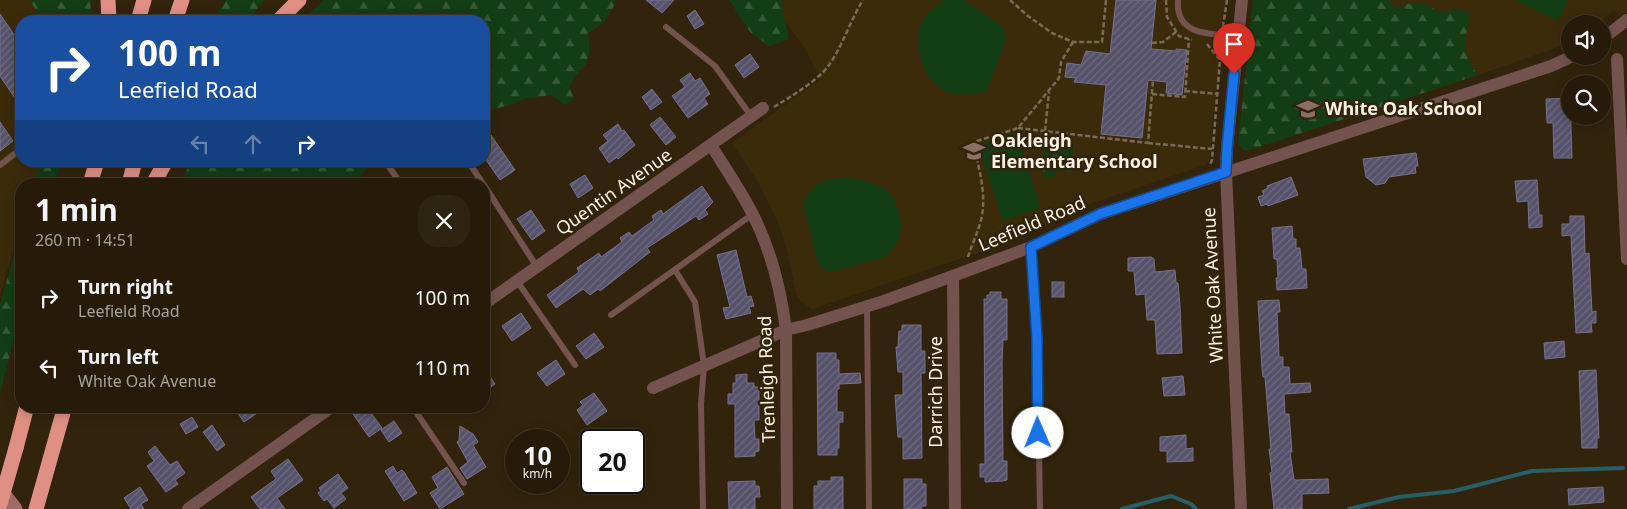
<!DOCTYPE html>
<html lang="en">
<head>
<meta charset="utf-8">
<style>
  body { margin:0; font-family:"Noto Sans",sans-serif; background:#2e2412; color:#f1f3f6; height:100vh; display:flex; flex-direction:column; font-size:19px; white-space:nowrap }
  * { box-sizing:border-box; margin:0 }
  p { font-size:16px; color:#a4a19c }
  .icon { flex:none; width:28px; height:28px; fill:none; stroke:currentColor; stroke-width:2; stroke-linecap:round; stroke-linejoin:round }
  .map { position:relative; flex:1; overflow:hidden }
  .side { position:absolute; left:15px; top:178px; width:475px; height:235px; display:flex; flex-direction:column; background:#261b09; border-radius:20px; box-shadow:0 2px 12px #0003,0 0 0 1px #42392a }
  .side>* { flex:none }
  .hud { position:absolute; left:15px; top:15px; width:475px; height:152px; border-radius:20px; box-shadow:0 2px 12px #0003,0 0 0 1px #42392a; background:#1a4fa0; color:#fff; overflow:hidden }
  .buttons { position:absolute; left:1561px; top:15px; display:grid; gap:10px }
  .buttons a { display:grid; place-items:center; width:50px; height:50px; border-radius:50%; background:#261b09; box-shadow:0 2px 12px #0003,0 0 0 1px #42392a; font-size:25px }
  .speed { position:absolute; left:505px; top:429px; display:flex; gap:10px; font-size:25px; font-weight:700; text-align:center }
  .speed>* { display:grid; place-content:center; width:65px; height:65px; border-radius:50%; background:#261b09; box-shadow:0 2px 12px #0003,0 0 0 1px #42392a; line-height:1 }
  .speed small { font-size:12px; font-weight:400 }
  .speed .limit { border:2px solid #111; border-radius:8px; background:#fff; color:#111 }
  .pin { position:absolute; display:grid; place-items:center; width:42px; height:42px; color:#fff; margin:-51px -21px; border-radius:50% 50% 50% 0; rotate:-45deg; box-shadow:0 0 5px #0007 }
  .pin .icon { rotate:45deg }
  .me { position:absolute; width:55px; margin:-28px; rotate:359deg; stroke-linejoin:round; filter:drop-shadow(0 0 4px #0008) }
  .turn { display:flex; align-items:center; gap:18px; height:105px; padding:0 20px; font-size:22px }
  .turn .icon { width:65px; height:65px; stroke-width:2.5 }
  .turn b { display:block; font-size:35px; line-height:42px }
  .lanes { display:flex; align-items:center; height:48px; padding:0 20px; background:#0003; justify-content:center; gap:25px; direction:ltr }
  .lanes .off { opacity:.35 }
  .round { display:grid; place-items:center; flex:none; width:52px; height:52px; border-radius:20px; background:#2e2412 }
  .headline { display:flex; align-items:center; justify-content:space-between; height:85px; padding:0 20px }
  h1 { font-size:30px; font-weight:700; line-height:38px }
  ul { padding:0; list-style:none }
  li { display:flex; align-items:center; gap:15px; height:70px; padding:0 20px }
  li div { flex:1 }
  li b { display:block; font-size:19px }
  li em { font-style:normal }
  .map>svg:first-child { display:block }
</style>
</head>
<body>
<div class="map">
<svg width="1627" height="509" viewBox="0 0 1627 509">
  <defs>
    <pattern id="forest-firs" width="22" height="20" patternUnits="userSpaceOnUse" patternTransform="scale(1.25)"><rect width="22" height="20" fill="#133d14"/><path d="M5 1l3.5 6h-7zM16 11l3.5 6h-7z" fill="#365a36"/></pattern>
    <pattern id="park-tufts" width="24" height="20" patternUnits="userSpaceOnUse" patternTransform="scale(1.25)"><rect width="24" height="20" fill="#133d14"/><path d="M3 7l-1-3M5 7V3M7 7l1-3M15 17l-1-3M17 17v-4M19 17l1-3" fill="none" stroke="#365a36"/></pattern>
    <pattern id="building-hatch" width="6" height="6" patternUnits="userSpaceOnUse" patternTransform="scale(1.25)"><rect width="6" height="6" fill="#56526c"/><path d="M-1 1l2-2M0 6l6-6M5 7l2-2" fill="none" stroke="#6f6b81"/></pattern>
  </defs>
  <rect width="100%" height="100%" fill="#32240c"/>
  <g fill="#3c2b0b">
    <polygon points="0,0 79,0 76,21 21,21 21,161 41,161 34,184 21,184 21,225 0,295"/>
    <polygon points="771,0 1226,0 1209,160 1205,165 1066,212 1024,234 977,253 812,309 797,298 786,246 776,217 758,182 732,143 821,79 807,52"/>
    <polygon points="1253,0 1627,0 1627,24 1614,10 1597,24 1570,24 1570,41 1567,44 1478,75 1250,150 1244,151 1238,144"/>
  </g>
  <g fill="#133d14">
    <path d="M943,0H964L1003,27L1006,39L987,91C973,95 958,97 945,91C924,80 913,48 920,26C924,15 935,7 943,0Z"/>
    <polygon points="1515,0 1568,0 1558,21"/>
    <polygon points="1016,132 1041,208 1003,221 978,145"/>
    <path d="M848,177L864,180L881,187L892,195L899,212L902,226L898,241L886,257L828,273L818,263L803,203C814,182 825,178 848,177Z"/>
  </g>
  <g fill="url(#forest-firs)">
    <polygon points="30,0 91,0 90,21 42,21"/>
    <polygon points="226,0 265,0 247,21 216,21 220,9"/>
    <path d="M324,0H614L615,3C608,20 604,24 588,33L590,51L585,66L575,76L569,88L574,98L565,105L552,95L527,98L507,106L484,111V21H301Z"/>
    <polygon points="729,0 781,0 789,39 769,46 751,33"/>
    <path d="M1253,0H1388L1397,8C1415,0 1422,1 1439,12L1457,9L1470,12C1466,44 1458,47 1478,75L1250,150L1244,151L1238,144Z"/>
    <polygon points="40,161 61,161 55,184 34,184"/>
    <polygon points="191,161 370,161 365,171 353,184 180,184"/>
    <polygon points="21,229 21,311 0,393 0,305"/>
  </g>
  <polygon fill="url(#park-tufts)" points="1043,142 1074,146 1071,172 1058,170 1054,177 1045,178 1041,167"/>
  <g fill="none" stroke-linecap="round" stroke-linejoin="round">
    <g stroke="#275e68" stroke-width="4">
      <polyline points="1122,509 1171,496 1191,504 1196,509"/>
      <polyline points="1349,509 1399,497 1454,491 1532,471 1623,468"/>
    </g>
  </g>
  <g fill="url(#building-hatch)" stroke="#75718d">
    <polygon points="646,0 674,0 662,13"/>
    <polygon points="1116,0 1156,0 1151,49 1176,51 1176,49 1187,50 1182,95 1166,93 1167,82 1148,80 1142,138 1101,134 1106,85 1074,82 1076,78 1065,77 1067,63 1081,65 1086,51 1110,54"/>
    <polygon points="695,10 704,24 695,29 687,16"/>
    <polygon points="0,14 21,45 21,107 0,76"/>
    <polygon points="750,54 759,67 744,78 735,65"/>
    <polygon points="690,73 695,81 700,78 710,94 704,98 708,104 688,118 672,96 685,87 680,80"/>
    <polygon points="652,89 662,102 651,110 642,97"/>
    <polygon points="1570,98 1572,158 1554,158 1553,123 1547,123 1546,99"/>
    <polygon points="660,117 676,137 666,145 650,125"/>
    <polygon points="0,122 13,141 0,151"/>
    <polygon points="618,124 622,131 624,130 635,145 618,159 617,157 609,163 599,148 608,141 603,135"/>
    <polygon points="484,125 515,170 500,180 484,157"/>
    <polygon points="1416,153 1418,166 1415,166 1416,173 1389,177 1385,183 1376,185 1366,177 1363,159"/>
    <polygon points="585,175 593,188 578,198 570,184"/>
    <polygon points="1291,177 1298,195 1268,206 1267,204 1261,206 1258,197 1264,195 1262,191 1268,188 1267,186"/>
    <polygon points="1537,180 1539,215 1542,215 1542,227 1529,228 1528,201 1517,202 1515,181"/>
    <polygon points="702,186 713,202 705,210 708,214 699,220 696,216 647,248 650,252 600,291 598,289 590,295 583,289 556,308 547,295 579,272 577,268 599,253 601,257 622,242 620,238 629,232 632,236 654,220 652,216 661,210 663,214"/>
    <polygon points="531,210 545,231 532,240 517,219"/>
    <polygon points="1570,216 1584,216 1585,254 1589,253 1592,312 1596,311 1596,323 1591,323 1592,332 1576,333 1571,235 1562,236 1562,224 1570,224"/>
    <polygon points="1292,226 1293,239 1296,239 1296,248 1300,248 1302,269 1306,269 1307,288 1277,290 1276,278 1278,278 1277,259 1274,259 1272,228"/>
    <polygon points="736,250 747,297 751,296 754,306 749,307 751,313 726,319 723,308 730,307 717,255"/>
    <polygon points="1151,257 1154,259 1155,272 1175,270 1176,283 1178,283 1180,306 1182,353 1157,354 1155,320 1147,320 1145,294 1136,295 1134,271 1128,271 1128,258"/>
    <rect x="1052" y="282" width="12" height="15"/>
    <polygon points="990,292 1001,292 1001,299 1007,299 1007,340 1003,340 1002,363 1003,461 1007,461 1007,480 1003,481 985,482 985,477 980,477 980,464 985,464 984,299 987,299 987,295 990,295"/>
    <polygon points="1279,300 1280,312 1277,312 1279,357 1283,357 1283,367 1289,367 1290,384 1310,383 1311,392 1284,394 1285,414 1289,414 1292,452 1290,452 1294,480 1328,479 1329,493 1302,494 1302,509 1274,509 1270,473 1272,472 1269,449 1271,449 1265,377 1263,377 1262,370 1258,301"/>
    <polygon points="521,313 531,328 512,341 502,326"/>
    <polygon points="902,325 921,325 921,351 925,351 925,373 921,373 922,458 903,459 903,437 898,437 895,395 903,395 903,372 898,372 896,347 898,347 899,331 902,331"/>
    <polygon points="594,333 604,347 586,359 576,346"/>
    <polygon points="1564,341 1565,357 1545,359 1544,343"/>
    <polygon points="817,353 836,353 836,360 839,360 839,374 860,373 861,383 839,384 839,389 837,389 837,412 843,412 843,422 839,422 839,448 837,448 837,455 818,455"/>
    <polygon points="556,360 565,374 547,386 537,373"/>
    <polygon points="484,368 495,384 484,392"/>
    <polygon points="1596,370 1599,438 1597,438 1597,448 1582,448 1579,371"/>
    <polygon points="747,374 747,383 754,383 754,387 759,387 759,420 754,420 755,439 759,439 759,451 755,452 755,456 735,457 735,404 728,404 728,394 733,394 733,383 736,383 736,375"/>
    <polygon points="1183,376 1185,395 1164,396 1162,378"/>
    <polygon points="594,393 607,411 587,425 577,410 583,405 580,402"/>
    <polygon points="233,406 250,406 256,414 244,422"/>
    <polygon points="364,406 366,406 382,428 369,437 353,414"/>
    <polygon points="192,417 198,427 186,434 180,424"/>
    <polygon points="394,421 402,433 389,442 381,430"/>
    <polygon points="212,425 225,445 217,451 203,432"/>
    <polygon points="460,426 473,434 478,442 473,445 486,467 467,479 460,468 468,462 457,442 459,441"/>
    <polygon points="1186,435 1186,449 1193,448 1193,461 1167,462 1167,451 1160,451 1160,437"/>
    <polygon points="155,446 170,465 177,461 185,473 175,480 178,484 166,492 147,466 154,461 148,452"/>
    <polygon points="288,459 303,480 277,498 285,509 260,509 251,497 276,479 271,471"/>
    <polygon points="393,466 397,473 402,470 404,472 417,493 404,501 385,471"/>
    <polygon points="447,467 464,494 440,509 430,493 438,488 432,477"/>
    <polygon points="338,474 348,488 341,493 346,499 334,508 327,499 324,501 318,493 321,491 319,488"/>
    <polygon points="831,477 843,477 843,509 814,509 814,486 818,486 818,481 831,481"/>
    <polygon points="904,479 922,479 922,484 926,484 926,506 922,506 921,509 904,509"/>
    <polygon points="755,481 755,486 759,486 760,497 755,497 755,509 729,509 728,482"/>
    <polygon points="140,487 148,500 141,504 144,509 131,509 124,498"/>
    <polygon points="1603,487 1604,502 1569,505 1568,489"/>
  </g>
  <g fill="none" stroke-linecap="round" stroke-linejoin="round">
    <g stroke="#786b57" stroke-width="2.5" stroke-dasharray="5 2.5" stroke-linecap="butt">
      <polyline points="1010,0 1028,16 1052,33 1073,42 1102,42 1106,0"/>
      <polyline points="1166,0 1167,17 1179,36 1192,40"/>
      <polyline points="1223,27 1227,0"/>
      <polyline points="1152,43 1163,42 1176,32"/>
      <polyline points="1207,44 1220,60 1212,160 1210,165"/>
      <polyline points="1220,59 1221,44"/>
      <polyline points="1185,91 1217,94"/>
      <polyline points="1152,94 1185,97 1189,39"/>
      <path d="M774,107C790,97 819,80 829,65C843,45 850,21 863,0"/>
      <polyline points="1018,128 1148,143 1153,80"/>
      <polyline points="1045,131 1049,92"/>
      <polyline points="1148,143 1212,149"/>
      <path d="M968,257C972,244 979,230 982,216C986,192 979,169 974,146L977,141L1018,128L1059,78L1061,62L1073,42"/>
    </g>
    <g stroke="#74534f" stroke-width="6">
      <path d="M1178,0C1175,37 1213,34 1238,36"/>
      <polyline points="666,27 715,66 751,116"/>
      <polyline points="385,161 401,184"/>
      <polyline points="468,161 483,184"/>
      <polyline points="0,165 21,149"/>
      <polyline points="484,185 537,267"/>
      <polyline points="1031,247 1037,338 1040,509"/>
      <polyline points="675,270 695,302 704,365 701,404 703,509"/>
      <polyline points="517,281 575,365"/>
      <polyline points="867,306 869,509"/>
      <polyline points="611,315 753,214"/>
      <polyline points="412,406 464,483"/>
    </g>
    <g stroke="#74534f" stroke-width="12">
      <polyline points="1602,39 1627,20"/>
      <polyline points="1617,59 1627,259"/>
      <path d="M711,145C725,168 741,191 753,215C771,250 781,291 786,330L787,509"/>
      <polyline points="953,276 955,509"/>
      <polyline points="484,304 763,108"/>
      <polyline points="653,388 786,330 807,325 884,301 953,276 1031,247 1100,214 1551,66 1573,56"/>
      <polyline points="188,509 333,406"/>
      <polyline points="1241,509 1226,172 1227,148 1242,0"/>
    </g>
    <polyline stroke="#9f6c65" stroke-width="15" points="0,490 15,509"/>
    <g stroke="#df8f84" stroke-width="15">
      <polyline points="108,0 109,21"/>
      <polyline points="138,21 144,0"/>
      <polyline points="175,21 182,0"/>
      <polyline points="278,21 299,0"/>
      <polyline points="90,184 97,161"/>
      <polyline points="129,184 135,161"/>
      <polyline points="153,184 166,161"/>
      <polyline points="16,448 27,406"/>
      <polyline points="36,509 65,406"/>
    </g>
    <polyline stroke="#df8f84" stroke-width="15" points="0,504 16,448"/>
  </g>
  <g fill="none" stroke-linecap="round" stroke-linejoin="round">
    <g stroke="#114b97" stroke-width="12">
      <polyline id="route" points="1038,433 1037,338 1031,247 1100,214 1226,172 1227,148 1234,74"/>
    </g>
    <use href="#route" stroke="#1a73e8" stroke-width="9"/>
  </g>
  <defs>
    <g id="school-bare" transform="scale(1.725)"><path d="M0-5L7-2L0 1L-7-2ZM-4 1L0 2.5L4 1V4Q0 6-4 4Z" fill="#8d6e63" stroke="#32240c" stroke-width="2.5" paint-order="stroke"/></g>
  </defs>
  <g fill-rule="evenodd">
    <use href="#school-bare" x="1308" y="109"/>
    <use href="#school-bare" x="974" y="151"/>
  </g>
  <g text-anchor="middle" stroke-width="5" stroke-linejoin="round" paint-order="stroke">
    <g font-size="18" font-weight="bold" fill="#fcf3e5" stroke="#32240c" text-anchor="start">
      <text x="1325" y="115">White Oak School</text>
      <text x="991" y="147">Oakleigh<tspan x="991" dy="21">Elementary School</tspan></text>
    </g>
    <g font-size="18" fill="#fcf3e5" stroke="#32240c">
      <text transform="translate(614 192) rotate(-35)" y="6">Quentin Avenue</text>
      <text transform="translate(1032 224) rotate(-23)" y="6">Leefield Road</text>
      <text transform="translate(1213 285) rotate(-93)" y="6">White Oak Avenue</text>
      <text transform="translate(767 379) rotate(-92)" y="6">Trenleigh Road</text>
      <text transform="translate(936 392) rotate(-90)" y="6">Darrich Drive</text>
    </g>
  </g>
</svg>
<div class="buttons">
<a><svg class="icon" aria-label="sound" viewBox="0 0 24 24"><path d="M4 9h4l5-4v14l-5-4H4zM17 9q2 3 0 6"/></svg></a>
<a><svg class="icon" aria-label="search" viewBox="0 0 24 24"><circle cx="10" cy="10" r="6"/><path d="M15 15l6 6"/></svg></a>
</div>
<div class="speed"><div>10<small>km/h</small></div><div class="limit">20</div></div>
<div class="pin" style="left:1234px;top:74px;background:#d93025"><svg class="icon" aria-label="arrive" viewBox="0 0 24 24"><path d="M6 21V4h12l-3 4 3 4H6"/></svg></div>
<svg class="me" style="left:1038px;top:433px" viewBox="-20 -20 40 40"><circle r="19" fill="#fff"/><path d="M0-13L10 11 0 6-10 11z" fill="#1a73e8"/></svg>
<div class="hud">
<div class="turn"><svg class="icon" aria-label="right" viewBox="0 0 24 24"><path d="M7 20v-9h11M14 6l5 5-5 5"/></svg><div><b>100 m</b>Leefield Road</div></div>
<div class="lanes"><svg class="icon off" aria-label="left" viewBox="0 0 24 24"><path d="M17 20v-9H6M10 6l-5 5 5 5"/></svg><svg class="icon off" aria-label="ahead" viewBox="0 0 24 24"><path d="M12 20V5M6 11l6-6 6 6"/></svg><svg class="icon" aria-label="right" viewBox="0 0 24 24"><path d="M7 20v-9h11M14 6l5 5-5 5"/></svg></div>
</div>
<section class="side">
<div class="headline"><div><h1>1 min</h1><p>260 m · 14:51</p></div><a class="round"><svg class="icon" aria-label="close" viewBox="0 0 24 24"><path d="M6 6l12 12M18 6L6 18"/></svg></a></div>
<ul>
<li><svg class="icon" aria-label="right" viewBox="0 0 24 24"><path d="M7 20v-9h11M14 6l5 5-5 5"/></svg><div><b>Turn right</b><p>Leefield Road</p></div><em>100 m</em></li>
<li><svg class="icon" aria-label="left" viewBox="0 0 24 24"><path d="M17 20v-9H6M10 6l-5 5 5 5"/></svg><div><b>Turn left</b><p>White Oak Avenue</p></div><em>110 m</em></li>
</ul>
</section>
</div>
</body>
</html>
